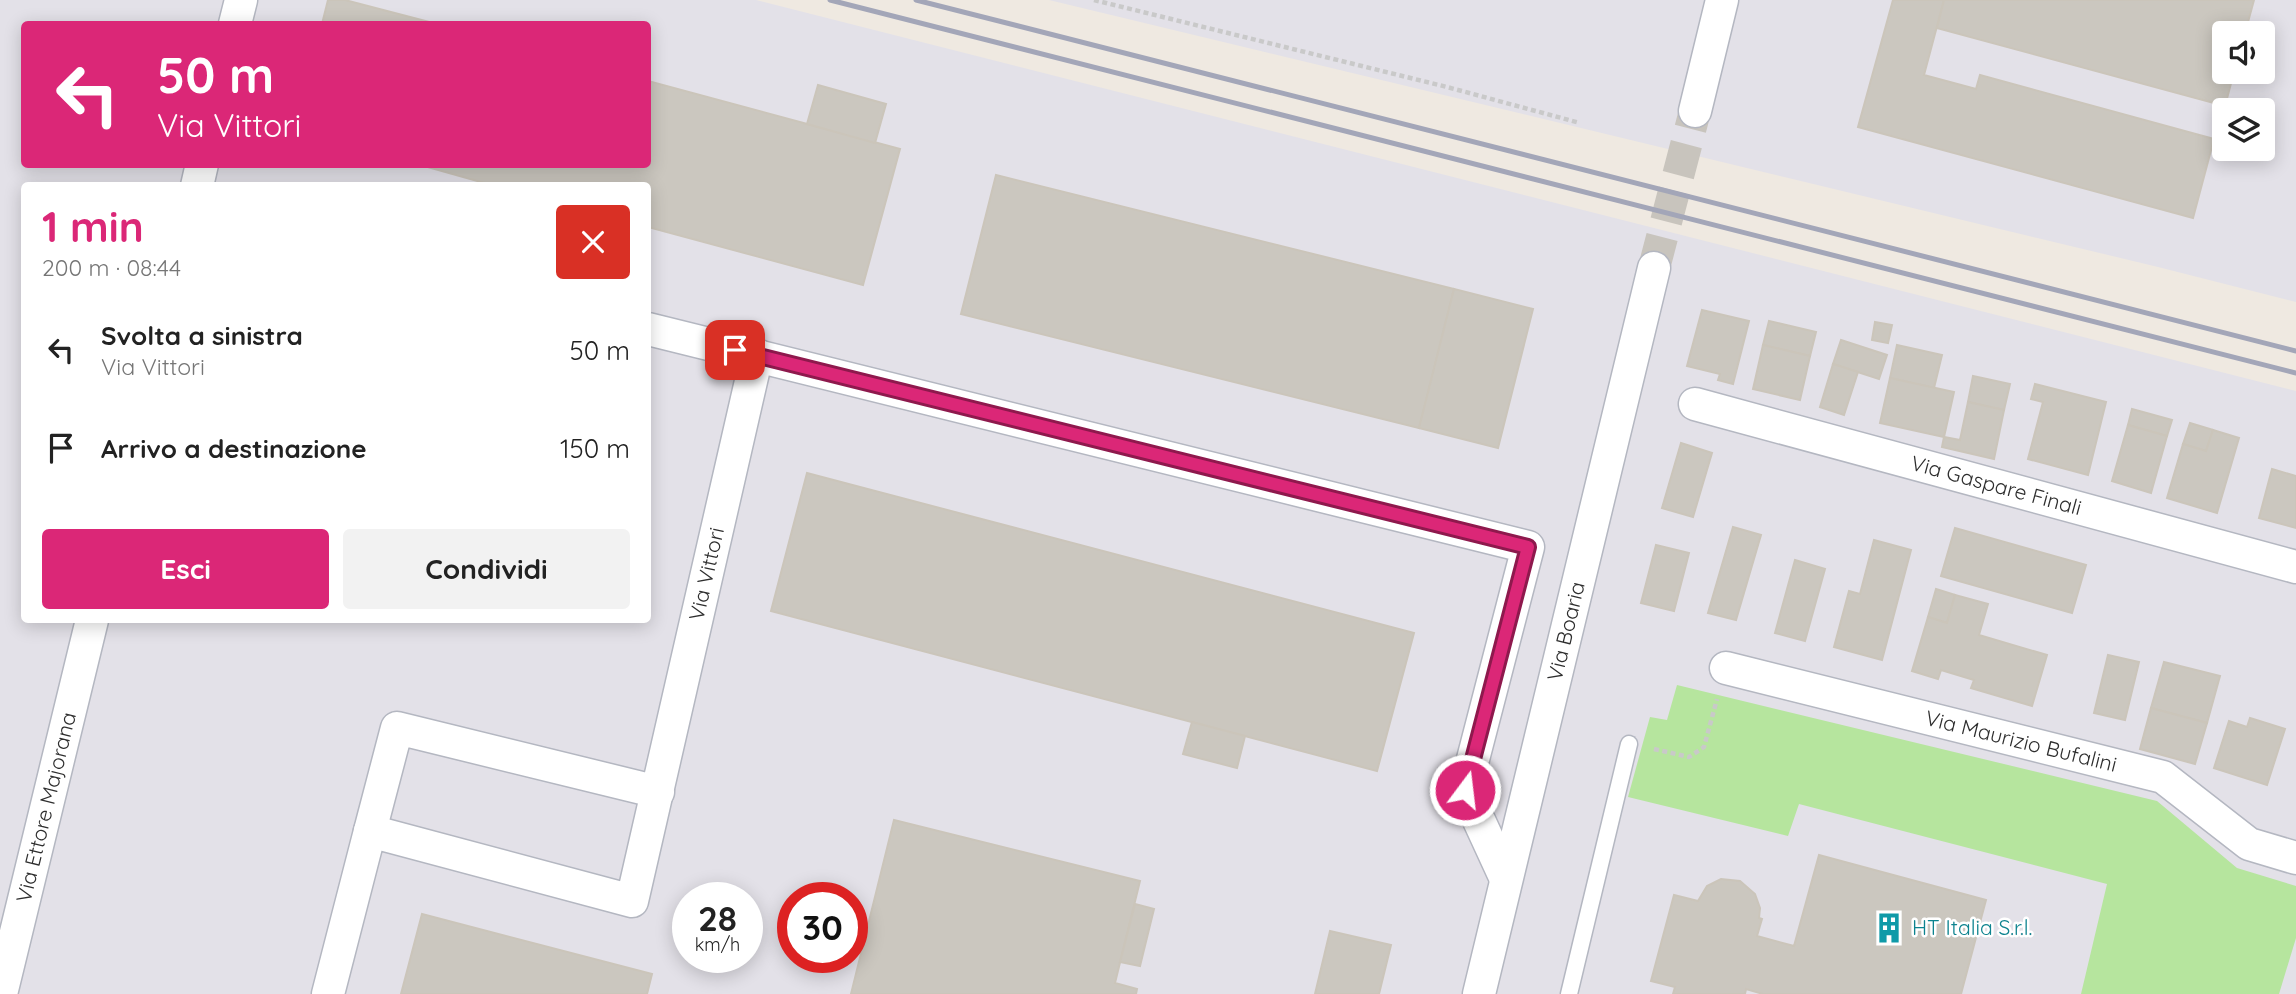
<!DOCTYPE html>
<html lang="it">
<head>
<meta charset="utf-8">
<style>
  body { margin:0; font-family:Quicksand,sans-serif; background:#f2f2f2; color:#222; height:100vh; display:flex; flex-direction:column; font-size:26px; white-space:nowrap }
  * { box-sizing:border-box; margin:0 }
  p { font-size:23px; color:#767676 }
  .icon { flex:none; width:38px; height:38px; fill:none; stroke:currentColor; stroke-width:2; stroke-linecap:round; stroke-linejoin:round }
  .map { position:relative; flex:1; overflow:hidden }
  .details { position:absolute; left:21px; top:182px; width:630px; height:441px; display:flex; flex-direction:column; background:#fff; border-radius:7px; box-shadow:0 4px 18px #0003 }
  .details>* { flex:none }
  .banner { position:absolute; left:21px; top:21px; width:630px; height:147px; border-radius:7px; box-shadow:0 4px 18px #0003; background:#db2777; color:#fff; overflow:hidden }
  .buttons { position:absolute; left:2212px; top:21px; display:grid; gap:14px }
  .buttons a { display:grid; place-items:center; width:63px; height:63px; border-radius:7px; background:#fff; box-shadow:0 4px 18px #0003; font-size:35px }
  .speed { position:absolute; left:672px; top:882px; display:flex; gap:14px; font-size:35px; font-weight:700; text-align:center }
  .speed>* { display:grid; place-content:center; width:91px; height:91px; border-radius:50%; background:#fff; box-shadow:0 4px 18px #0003; line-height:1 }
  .speed small { font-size:18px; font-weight:400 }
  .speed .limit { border:10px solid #d22; background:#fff; color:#111 }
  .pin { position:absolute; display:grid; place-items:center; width:60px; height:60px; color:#fff; margin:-30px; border-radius:14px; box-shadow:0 4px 10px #0006 }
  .me { position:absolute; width:77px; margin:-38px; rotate:15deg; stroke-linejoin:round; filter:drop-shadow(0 0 5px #0008) }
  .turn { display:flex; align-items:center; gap:24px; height:147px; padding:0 21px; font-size:32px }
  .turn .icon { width:91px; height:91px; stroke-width:2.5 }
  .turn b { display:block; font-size:49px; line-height:60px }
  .round { display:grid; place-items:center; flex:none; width:74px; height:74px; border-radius:7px; background:#f2f2f2 }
  .headline { display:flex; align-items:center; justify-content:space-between; height:119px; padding:0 21px }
  h1 { font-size:42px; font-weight:800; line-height:52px; color:#db2777 }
  .primary-button { display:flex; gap:14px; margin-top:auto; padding:14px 21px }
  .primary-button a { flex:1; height:80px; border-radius:7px; background:#db2777; color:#fff; font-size:28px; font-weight:800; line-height:80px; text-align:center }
  .primary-button a+a { background:#f2f2f2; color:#222 }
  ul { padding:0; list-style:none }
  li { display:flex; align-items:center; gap:21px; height:98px; padding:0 21px }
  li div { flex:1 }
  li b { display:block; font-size:26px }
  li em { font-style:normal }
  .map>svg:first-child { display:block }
</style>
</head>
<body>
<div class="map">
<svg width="2296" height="994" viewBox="0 0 2296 994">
  <rect width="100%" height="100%" fill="#efe9e1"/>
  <g fill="#e3e1e8" fill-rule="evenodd">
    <path d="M0,0H756L2296,391V994H0ZM24,24H648V164H24ZM24,186H648V620H24ZM688,898H747V957H688ZM793,898H852V957H793Z"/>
    <path d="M1049,0H2296V302L2158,267ZM2224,33H2263V72H2224ZM2224,110H2263V149H2224Z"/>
  </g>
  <polygon fill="#b6e59e" points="1677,685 2157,801 2237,868 2296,886 2296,938 2279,994 2081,994 2107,884 1799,804 1788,836 1628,797 1650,717 1667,720"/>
  <g fill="#cbc7bf" stroke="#cbc5ba" stroke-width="2">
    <polygon points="328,0 345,0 437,24 322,24"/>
    <polygon points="1893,0 1944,0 1924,75 1976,89 1980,75 2214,139 2193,218 1858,127"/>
    <polygon points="1944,0 2254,0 2245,33 2224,33 2224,72 2234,72 2225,106 1937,28"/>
    <polygon points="648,81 900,149 863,285 648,227 648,186 495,186 417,164 648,164"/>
    <polygon points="818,85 886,104 875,143 807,124"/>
    <polygon points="996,175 1454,289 1419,428 961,314"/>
    <polygon points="1454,289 1533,309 1498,448 1419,428"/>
    <polygon points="1702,310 1749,321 1733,384 1718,380 1720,374 1687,366"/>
    <polygon points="1769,321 1816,332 1810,356 1763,345"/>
    <polygon points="1875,322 1892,325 1888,343 1872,340"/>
    <polygon points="1841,340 1887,355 1879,379 1833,364"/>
    <polygon points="1763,345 1810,356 1800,400 1753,389"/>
    <polygon points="1897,345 1942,355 1934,388 1890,378"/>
    <polygon points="1833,364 1858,372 1844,415 1820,407"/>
    <polygon points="1973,376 2010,384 2004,410 1968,402"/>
    <polygon points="1890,378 1954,392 1944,437 1880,423"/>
    <polygon points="2035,384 2106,402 2088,475 2028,459 2043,402 2031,399"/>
    <polygon points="1968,402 2004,410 1994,459 1942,447 1944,437 1960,440"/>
    <polygon points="2132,409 2172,420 2167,436 2128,425"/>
    <polygon points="2190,423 2213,430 2206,451 2183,444"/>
    <polygon points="2128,425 2167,436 2151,493 2112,481"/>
    <polygon points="2213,430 2239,438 2217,513 2167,498 2183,444 2206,451"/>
    <polygon points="1681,443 1712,453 1693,517 1662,508"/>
    <polygon points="2272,469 2296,476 2296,528 2259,518"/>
    <polygon points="807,473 1414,633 1377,771 771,611"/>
    <polygon points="1733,527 1761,535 1736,620 1708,613"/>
    <polygon points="1955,528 2086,565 2072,613 1941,576"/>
    <polygon points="1874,540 1911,550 1882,660 1834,647 1849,591 1860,594"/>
    <polygon points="1656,545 1689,553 1674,611 1641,603"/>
    <polygon points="1795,560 1825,569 1805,641 1775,633"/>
    <polygon points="1936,589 1955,595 1947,623 1928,617"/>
    <polygon points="1955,595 1988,604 1979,635 2047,655 2032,706 1971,688 1974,680 1941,670 1938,679 1912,671 1928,617 1947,623"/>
    <polygon points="2108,655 2139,662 2125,720 2094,713"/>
    <polygon points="2164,662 2220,676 2207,723 2151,708"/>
    <polygon points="2151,708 2207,723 2195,764 2140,749"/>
    <polygon points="2250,718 2285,729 2267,785 2214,768 2229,721 2247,727"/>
    <polygon points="1192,722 1245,736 1237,768 1183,754"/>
    <polygon points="894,820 1140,881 1115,983 1137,989 1136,994 851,994"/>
    <polygon points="1819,855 1986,900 1961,994 1763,994 1746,989 1745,994 1673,994 1675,987 1651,981 1674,895 1698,901 1707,886 1721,879 1740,881 1755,894 1760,908 1759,918 1762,919 1757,936 1794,946"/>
    <polygon points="1135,904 1154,909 1140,966 1120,962"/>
    <polygon points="422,914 652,974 647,994 401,994"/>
    <polygon points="1330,931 1391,945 1379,994 1315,994"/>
  </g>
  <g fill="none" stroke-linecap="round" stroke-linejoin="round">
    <polyline stroke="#c8c4bd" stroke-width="32" stroke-dasharray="32 16" stroke-linecap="butt" points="1654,268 1695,111"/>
    <g stroke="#b4b7c1" stroke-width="19">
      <polyline id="service" points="1569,994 1629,744"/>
    </g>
    <g stroke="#b4b7c1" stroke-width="35">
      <g id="minor">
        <polyline points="235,24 241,0"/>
        <polyline points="1695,111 1722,0"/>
        <polyline points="197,186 202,164"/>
        <polyline points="648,329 1528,547 1465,790 1506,879"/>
        <path id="s1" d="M1695,404L2296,567"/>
        <path id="s2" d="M1726,668L2163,777L2249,844L2296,858"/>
        <polyline points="370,831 397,728 658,792"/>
        <path id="s3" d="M1,994L92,620"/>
        <path id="s4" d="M328,994L370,831L632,901L757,355"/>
        <path id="s5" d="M1479,994L1654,268"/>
      </g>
    </g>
    <g stroke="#c9c9c9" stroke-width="4.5" stroke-dasharray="5 3.5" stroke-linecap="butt">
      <polyline points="1094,0 1447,87 1580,123"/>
      <polyline points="1654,749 1689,757 1704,747 1717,699"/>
    </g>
    <use href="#service" stroke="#fff" stroke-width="16"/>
    <use href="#minor" stroke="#fff" stroke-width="32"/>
    <g stroke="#a3a6b8" stroke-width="5">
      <polyline points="830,0 2296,373"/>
      <polyline points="916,0 2296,351"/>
    </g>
  </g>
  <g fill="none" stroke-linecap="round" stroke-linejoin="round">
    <g stroke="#8e194d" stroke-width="18">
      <polyline id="route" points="735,350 1528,547 1465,790"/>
    </g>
    <use href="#route" stroke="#db2777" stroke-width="12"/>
  </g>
  <defs>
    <g id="building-bare" transform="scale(2.415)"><path d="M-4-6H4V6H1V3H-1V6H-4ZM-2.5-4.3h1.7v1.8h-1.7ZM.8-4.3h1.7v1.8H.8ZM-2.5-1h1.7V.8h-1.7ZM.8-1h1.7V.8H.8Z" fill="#0f9aa8" stroke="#fff" stroke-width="2.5" paint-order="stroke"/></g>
  </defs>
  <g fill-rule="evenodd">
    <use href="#building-bare" x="1889" y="928"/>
  </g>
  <g text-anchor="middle" stroke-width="5" stroke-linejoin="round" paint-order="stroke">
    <g font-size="21" fill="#2e2e2e" stroke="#fff">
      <text dy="7" stroke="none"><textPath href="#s1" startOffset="312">Via Gaspare Finali</textPath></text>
      <text dy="7" stroke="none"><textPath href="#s4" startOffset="775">Via Vittori</textPath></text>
      <text dy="7" stroke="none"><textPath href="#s5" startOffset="373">Via Boaria</textPath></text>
      <text dy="7" stroke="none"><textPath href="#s2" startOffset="304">Via Maurizio Bufalini</textPath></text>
      <text dy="7" stroke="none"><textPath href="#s3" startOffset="192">Via Ettore Majorana</textPath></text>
    </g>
    <g font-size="21" fill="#0d838f" stroke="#fff" text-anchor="start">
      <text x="1912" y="935">HT Italia S.r.l.</text>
    </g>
  </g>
</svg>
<div class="buttons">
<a><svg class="icon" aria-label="sound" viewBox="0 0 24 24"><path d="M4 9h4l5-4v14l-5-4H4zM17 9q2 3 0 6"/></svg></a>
<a><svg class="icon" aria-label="layers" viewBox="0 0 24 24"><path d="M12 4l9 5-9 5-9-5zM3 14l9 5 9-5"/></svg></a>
</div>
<div class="speed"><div>28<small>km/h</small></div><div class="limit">30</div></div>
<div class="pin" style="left:735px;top:350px;background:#d93025"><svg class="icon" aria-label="arrive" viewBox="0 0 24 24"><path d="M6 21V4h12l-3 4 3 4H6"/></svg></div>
<svg class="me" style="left:1465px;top:790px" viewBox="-20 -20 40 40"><circle r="17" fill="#db2777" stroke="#fff" stroke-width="3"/><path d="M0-11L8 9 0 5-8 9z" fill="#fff"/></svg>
<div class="banner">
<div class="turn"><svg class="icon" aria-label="left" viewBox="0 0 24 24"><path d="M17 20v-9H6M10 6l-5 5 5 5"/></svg><div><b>50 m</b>Via Vittori</div></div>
</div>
<section class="details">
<div class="headline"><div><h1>1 min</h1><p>200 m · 08:44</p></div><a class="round" style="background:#d93025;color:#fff"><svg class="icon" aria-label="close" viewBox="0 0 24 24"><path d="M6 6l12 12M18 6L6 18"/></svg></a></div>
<ul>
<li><svg class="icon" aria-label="left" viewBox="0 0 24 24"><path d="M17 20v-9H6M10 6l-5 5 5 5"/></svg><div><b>Svolta a sinistra</b><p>Via Vittori</p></div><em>50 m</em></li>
<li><svg class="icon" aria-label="arrive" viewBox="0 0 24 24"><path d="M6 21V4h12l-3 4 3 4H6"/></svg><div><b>Arrivo a destinazione</b></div><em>150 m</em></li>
</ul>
<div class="primary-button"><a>Esci</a><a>Condividi</a></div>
</section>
</div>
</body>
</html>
